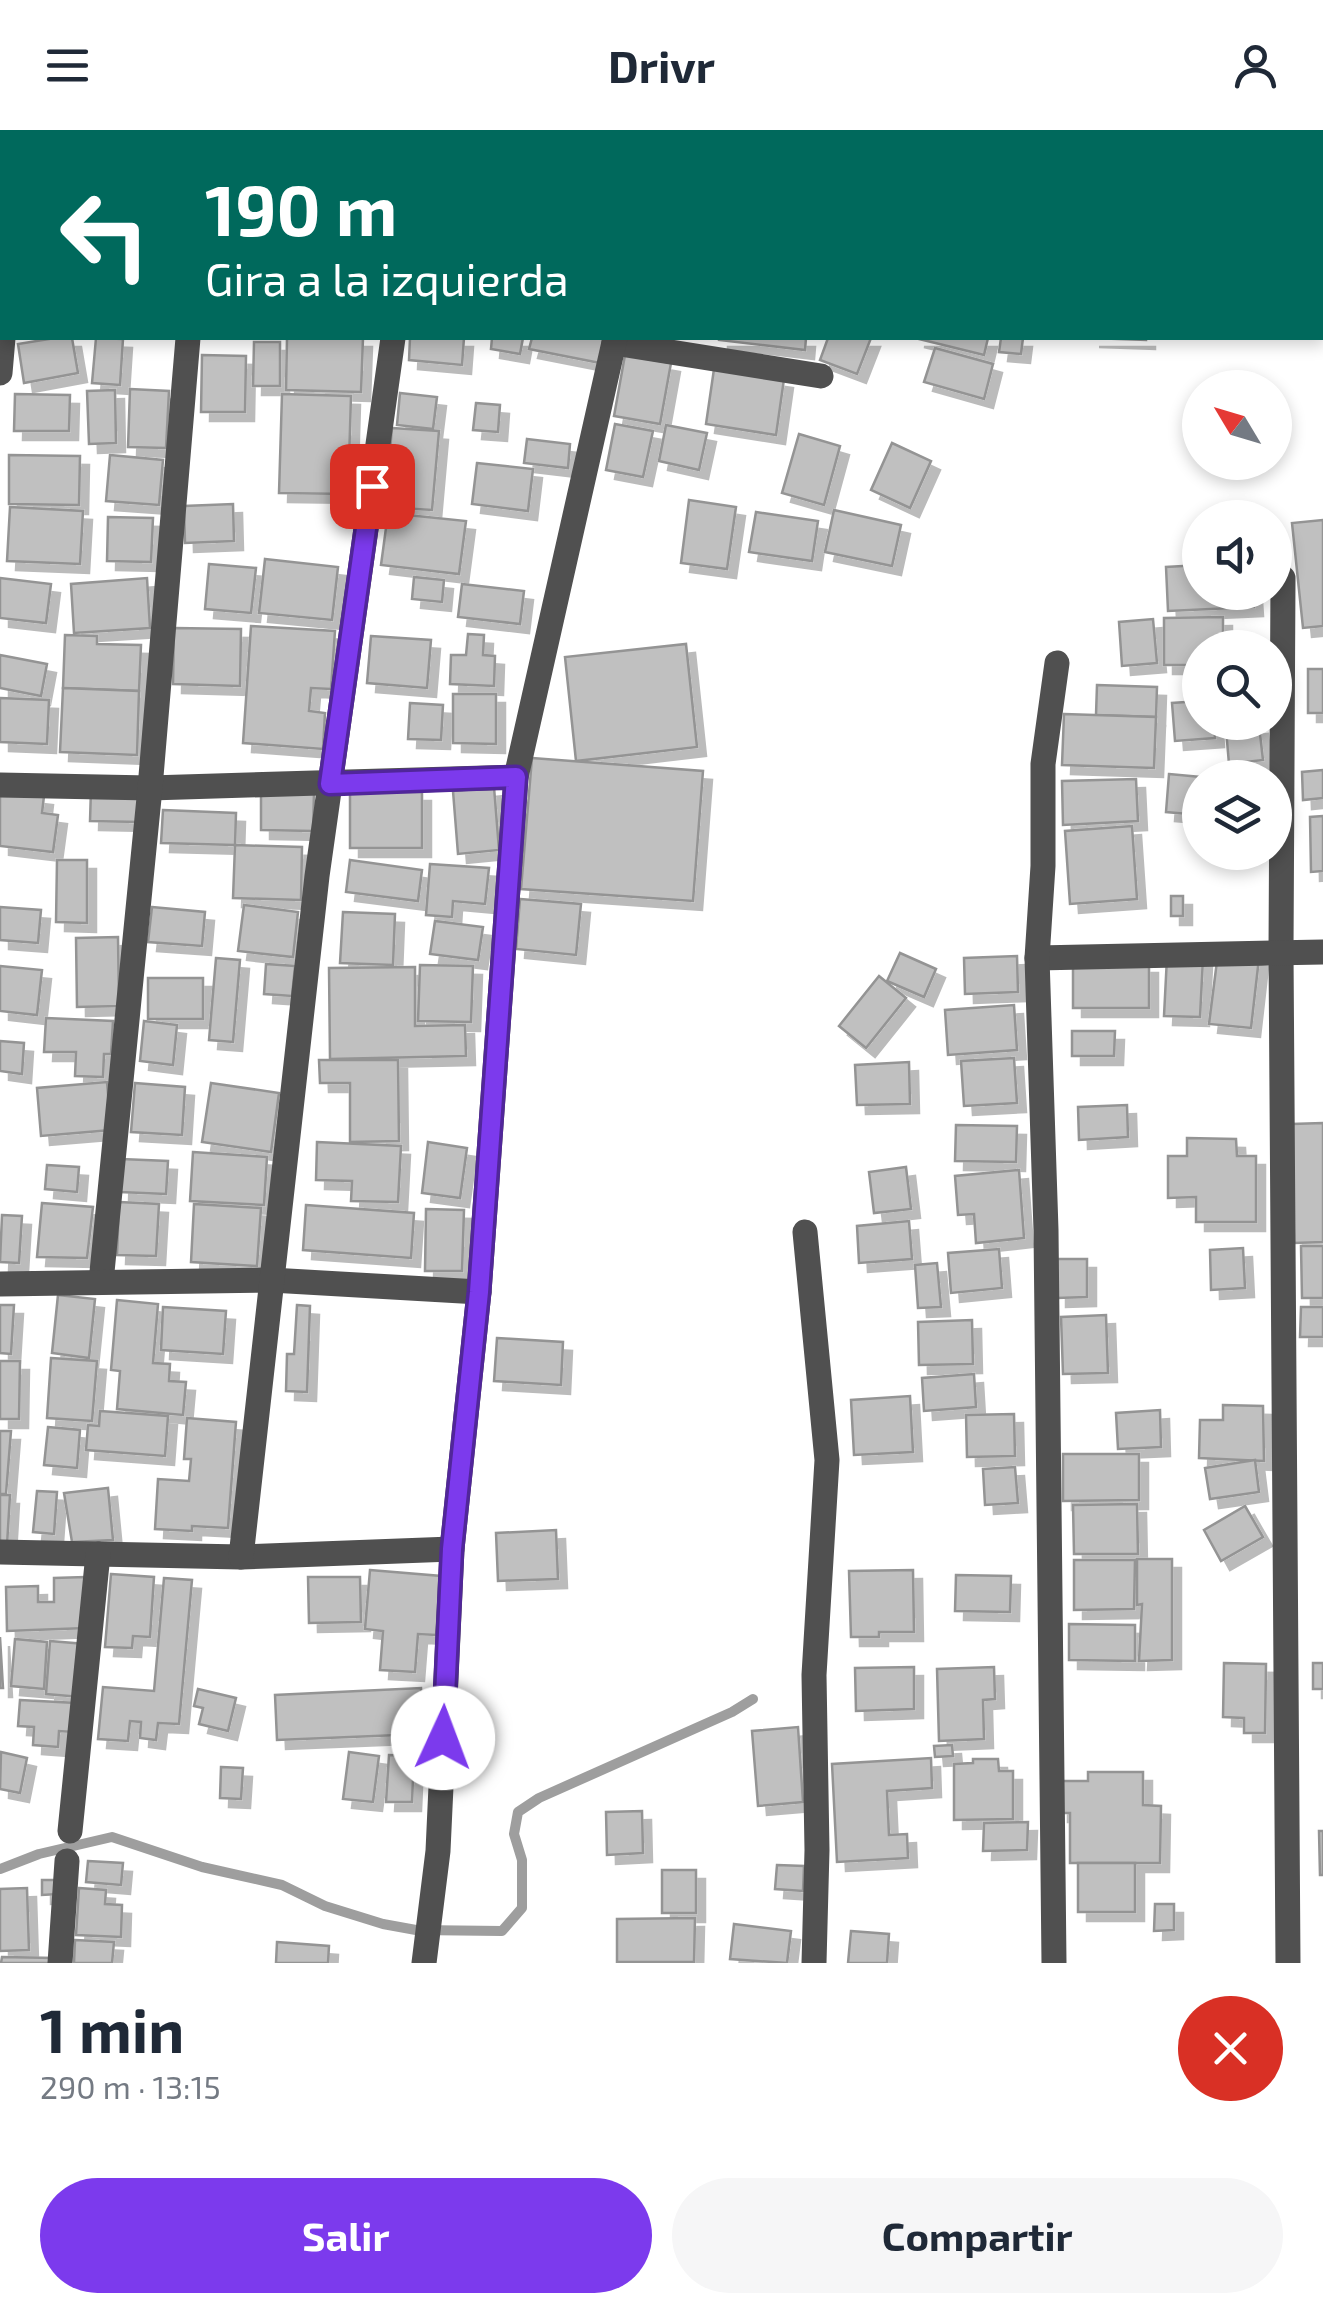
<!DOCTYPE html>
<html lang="es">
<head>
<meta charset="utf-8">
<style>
  body { margin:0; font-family:"Exo 2",sans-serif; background:#f6f6f7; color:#1f2937; height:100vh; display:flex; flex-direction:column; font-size:38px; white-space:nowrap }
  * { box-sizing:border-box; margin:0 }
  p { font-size:32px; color:#747a83 }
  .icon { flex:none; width:55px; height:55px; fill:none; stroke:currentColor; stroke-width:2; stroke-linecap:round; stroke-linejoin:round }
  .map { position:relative; height:1833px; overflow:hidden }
  .details { display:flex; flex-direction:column; background:#fff; flex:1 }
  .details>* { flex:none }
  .guide { position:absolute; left:0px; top:0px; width:1325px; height:210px; box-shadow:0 5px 15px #0003; background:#00695c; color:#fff; overflow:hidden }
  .needle { width:65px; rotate:308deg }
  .tools { position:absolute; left:1182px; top:240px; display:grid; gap:20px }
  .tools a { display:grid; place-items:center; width:110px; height:110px; border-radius:50%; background:#fff; box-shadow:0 5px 15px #0003; font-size:50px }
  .pin { position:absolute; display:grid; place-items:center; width:85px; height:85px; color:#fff; margin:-42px; border-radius:20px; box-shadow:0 5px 15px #0006 }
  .me { position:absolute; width:110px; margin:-55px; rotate:2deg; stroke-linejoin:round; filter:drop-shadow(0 0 8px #0008) }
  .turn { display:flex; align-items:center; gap:35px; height:210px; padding:0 40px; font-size:45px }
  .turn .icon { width:130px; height:130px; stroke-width:2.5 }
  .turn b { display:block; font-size:70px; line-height:85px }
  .round { display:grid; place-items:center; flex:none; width:105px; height:105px; border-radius:52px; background:#f6f6f7 }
  .overview { display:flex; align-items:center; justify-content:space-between; height:170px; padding:0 40px }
  h1 { font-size:60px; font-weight:700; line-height:75px }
  .cta { display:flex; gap:20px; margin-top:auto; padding:20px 40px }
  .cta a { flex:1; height:115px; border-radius:60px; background:#7c3aed; color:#fff; font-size:40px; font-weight:700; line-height:115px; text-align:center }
  .cta a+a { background:#f6f6f7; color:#1f2937 }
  header { display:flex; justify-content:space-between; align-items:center; height:130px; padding:0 40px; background:#fff; font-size:45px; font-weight:700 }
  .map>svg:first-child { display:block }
</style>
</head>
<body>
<header><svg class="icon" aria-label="menu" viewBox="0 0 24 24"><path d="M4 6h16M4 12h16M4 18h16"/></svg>Drivr<svg class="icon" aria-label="person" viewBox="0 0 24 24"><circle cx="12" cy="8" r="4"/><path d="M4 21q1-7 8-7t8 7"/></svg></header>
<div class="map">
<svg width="1323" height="1833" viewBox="0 0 1323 1833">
  <defs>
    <filter id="shadow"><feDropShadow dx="9" dy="9" stdDeviation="0" flood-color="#0004"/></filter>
  </defs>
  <rect width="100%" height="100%" fill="#fff"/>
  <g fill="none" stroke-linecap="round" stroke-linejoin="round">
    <polyline stroke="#9e9e9e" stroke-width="10" points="0,1739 39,1724 112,1707 202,1737 282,1755 325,1776 383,1794 416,1800 502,1801 522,1778 522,1730 514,1704 518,1682 539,1668 732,1582 753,1569"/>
  </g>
  <g fill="#c0c0c0" stroke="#949494" stroke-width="2.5" filter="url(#shadow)">
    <polygon points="312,0 384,0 312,2"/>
    <polygon points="695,0 767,0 766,2"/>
    <polygon points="55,208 72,208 78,243 24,253 18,214"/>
    <polygon points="96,208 123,209 120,255 92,253"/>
    <polygon points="287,208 363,208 361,262 286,260"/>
    <polygon points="410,208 464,208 462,235 409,230"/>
    <polygon points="492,208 523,208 520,224 491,219"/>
    <polygon points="532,208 605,208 600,233 529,219"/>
    <polygon points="719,208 806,208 805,220 719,210"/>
    <polygon points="828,208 871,208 857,244 820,230"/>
    <polygon points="915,208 988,208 984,225"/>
    <polygon points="1001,208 1023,208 1021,224 999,222"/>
    <polygon points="1090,208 1146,208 1146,210"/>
    <polygon points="254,212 280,212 280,256 253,256"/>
    <polygon points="935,218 993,234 984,269 924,252"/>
    <polygon points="202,225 246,226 245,282 201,282"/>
    <polygon points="625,225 671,233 660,294 614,286"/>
    <polygon points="714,239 784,249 776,305 706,294"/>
    <polygon points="130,259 169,261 166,318 128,317"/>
    <polygon points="115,260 116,313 89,314 87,261"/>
    <polygon points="400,263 437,267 433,299 397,295"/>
    <polygon points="15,264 70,265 69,301 14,301"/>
    <polygon points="282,264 351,266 348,364 279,363"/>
    <polygon points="476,273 500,275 498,302 473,300"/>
    <polygon points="615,294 653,301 643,347 606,340"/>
    <polygon points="666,295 707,303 699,340 659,331"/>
    <polygon points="392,298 439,301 432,380 385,377"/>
    <polygon points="799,304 840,316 824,375 782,363"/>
    <polygon points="527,309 570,314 568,338 524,333"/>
    <polygon points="892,313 931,331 910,378 871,360"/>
    <polygon points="9,325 80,326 79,375 9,374"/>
    <polygon points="110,325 163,330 159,375 106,371"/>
    <polygon points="477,333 533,339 528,381 472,374"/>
    <polygon points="689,370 736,377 727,439 681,433"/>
    <polygon points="233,374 234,411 185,413 184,376"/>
    <polygon points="10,377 83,381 80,434 7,431"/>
    <polygon points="834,380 901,395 892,436 825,422"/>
    <polygon points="756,382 818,391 812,431 749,422"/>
    <polygon points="388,383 466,391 459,444 381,435"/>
    <polygon points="108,387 153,388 151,432 107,431"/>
    <polygon points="1323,390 1323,496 1303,498 1292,393"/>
    <polygon points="265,429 338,437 332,490 259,483"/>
    <polygon points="209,434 256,438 251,483 205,479"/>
    <polygon points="1200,435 1200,462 1253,462 1254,477 1168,481 1166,437"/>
    <polygon points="414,447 444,450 442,472 412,469"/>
    <polygon points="0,448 51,454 46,493 0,488"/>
    <polygon points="147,448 150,498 74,503 71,454"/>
    <polygon points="462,454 524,461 520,494 458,487"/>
    <polygon points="1223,487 1223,518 1200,518 1200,535 1164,535 1164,488"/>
    <polygon points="1153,489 1157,533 1122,536 1119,492"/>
    <polygon points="251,496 335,501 331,559 311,558 309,581 325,583 323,619 243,613"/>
    <polygon points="174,498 241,499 240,556 173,554"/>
    <polygon points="468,504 484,505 483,525 495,526 494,556 450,554 451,525 466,525"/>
    <polygon points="65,505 97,506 97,514 141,515 139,561 63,558"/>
    <polygon points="371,506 431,510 427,558 367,553"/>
    <polygon points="686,514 697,617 576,631 565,527"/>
    <polygon points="0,525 47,534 41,566 0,558"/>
    <rect x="1308" y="539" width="15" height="44"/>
    <polygon points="1097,555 1157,557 1156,587 1096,585"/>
    <polygon points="63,558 139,561 137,625 60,622"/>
    <polygon points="453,564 496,564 496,614 453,613"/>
    <polygon points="0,568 49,570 47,614 0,612"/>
    <polygon points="1200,571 1200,592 1214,592 1215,608 1175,611 1172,573"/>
    <polygon points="410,573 443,575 441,610 408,609"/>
    <polygon points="1064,584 1156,587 1154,638 1062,635"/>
    <polygon points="1259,595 1263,630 1229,634 1226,599"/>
    <polygon points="532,628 703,641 693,771 521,759"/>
    <polygon points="1323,640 1323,668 1303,670 1302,642"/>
    <polygon points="1169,644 1212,648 1200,648 1200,685 1166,682"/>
    <polygon points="1136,649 1138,691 1063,695 1062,651"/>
    <polygon points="494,657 499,720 458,724 453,661"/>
    <polygon points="91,659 140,660 139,692 90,691"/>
    <polygon points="0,661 44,666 42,683 58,685 53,722 0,716"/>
    <polygon points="261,662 314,662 313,701 261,700"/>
    <rect x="350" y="662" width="72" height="56"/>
    <polygon points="163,680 236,683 235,715 161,713"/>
    <polygon points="1323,686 1323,741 1311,742 1310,687"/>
    <polygon points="1132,696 1137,769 1070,774 1065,701"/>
    <polygon points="235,715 302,717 301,770 233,768"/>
    <polygon points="57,730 87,730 87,793 56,792"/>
    <polygon points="350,730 422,740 418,771 346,762"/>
    <polygon points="430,734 489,738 485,774 453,771 452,787 426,785"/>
    <rect x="1171" y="766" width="12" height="20"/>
    <polygon points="520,769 581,774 576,825 516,819"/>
    <polygon points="244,775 298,782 293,827 238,821"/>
    <polygon points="0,777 41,780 38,813 0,810"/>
    <polygon points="152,777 205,782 202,816 148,812"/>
    <polygon points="343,782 395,784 393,835 340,833"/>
    <polygon points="435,791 483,797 478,830 430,824"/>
    <polygon points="118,807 119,876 77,877 76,808"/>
    <polygon points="900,823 936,839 924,867 887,851"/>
    <polygon points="1218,823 1259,828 1251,898 1209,894"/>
    <polygon points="1017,826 1018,862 965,864 964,828"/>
    <polygon points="1167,827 1203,828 1200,887 1164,886"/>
    <polygon points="216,828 240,830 233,912 209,910"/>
    <polygon points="266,834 295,836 292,866 264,864"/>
    <rect x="1073" y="834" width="76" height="44"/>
    <polygon points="420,835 473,836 471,892 418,891"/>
    <polygon points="0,836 42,840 37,885 0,881"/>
    <polygon points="415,837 415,896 465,895 466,926 330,929 329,838"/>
    <polygon points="879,846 906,868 866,918 839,896"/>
    <rect x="148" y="848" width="55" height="41"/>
    <polygon points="1014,875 1017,920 948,925 945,880"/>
    <polygon points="46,888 113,891 111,924 104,924 103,947 75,946 76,922 44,922"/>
    <polygon points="144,891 177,895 173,935 140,931"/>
    <polygon points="1072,901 1115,901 1114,926 1072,926"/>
    <polygon points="0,911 24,913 22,944 0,941"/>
    <polygon points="1014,928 1017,973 964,976 961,931"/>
    <polygon points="319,930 398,930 399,1011 350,1012 350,953 320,953"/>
    <polygon points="909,932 910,974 857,975 855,935"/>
    <polygon points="107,952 111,1000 41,1006 37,958"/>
    <polygon points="135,953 185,957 182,1005 131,1002"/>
    <polygon points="211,953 279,963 271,1022 202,1012"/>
    <polygon points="1127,975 1128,1007 1079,1010 1078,977"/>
    <polygon points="1323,993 1323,1112 1294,1113 1292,994"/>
    <polygon points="956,995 1017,996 1016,1032 955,1031"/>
    <polygon points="1187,1008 1236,1009 1237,1026 1256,1026 1256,1092 1196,1092 1196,1067 1168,1068 1168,1026 1187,1026"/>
    <polygon points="317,1012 401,1016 398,1072 351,1071 352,1051 316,1050"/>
    <polygon points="428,1012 467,1018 460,1068 422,1063"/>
    <polygon points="193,1022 267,1027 264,1075 190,1071"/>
    <polygon points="121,1029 168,1031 166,1064 120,1062"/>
    <polygon points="47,1035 79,1037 77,1062 45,1059"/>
    <polygon points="906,1037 911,1079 874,1083 869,1042"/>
    <polygon points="1019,1040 1024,1108 976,1113 974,1084 958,1085 955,1046"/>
    <polygon points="119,1072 159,1074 156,1126 117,1125"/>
    <polygon points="42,1073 93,1077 87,1128 37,1127"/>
    <polygon points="194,1074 261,1078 257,1136 191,1132"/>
    <polygon points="306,1075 414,1083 411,1128 303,1120"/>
    <polygon points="426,1079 464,1080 462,1141 425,1141"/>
    <polygon points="2,1085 22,1086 19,1133 0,1132"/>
    <polygon points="909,1091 912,1129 859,1133 857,1096"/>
    <polygon points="1301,1116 1323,1116 1323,1168 1302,1168"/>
    <polygon points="1243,1118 1245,1158 1211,1160 1210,1120"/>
    <polygon points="999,1119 1002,1158 951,1163 948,1123"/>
    <polygon points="1057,1129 1087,1129 1087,1167 1057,1168"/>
    <polygon points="937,1133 941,1177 918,1178 915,1135"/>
    <polygon points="58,1165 95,1169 89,1228 52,1223"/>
    <polygon points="117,1170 158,1174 153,1233 170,1234 169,1251 186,1252 183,1285 117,1279 120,1241 111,1240"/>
    <polygon points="0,1175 14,1175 11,1224 0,1223"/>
    <polygon points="297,1175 310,1176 307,1262 286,1261 287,1224 294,1224"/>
    <polygon points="163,1177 226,1181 223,1224 161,1220"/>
    <polygon points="1301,1177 1323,1177 1323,1207 1300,1207"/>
    <polygon points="1106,1185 1108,1243 1063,1244 1061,1187"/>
    <polygon points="972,1190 973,1234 919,1235 918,1192"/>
    <polygon points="497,1208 563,1212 561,1255 494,1251"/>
    <polygon points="51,1228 97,1231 92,1291 47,1288"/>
    <polygon points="0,1231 20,1231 19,1289 0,1289"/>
    <polygon points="974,1244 976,1277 924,1281 922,1248"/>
    <polygon points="910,1266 913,1322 854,1325 851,1270"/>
    <polygon points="1223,1275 1263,1276 1264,1331 1199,1328 1200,1290 1223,1290"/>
    <polygon points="1160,1280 1161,1317 1118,1319 1116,1283"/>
    <polygon points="100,1281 168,1286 165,1326 86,1320 88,1295 99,1296"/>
    <polygon points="1014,1284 1015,1326 967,1327 966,1285"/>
    <polygon points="187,1288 236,1292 228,1398 192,1396 192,1401 155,1399 158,1349 189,1351 191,1329 184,1329"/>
    <polygon points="48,1297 80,1300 77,1338 44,1335"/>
    <polygon points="0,1301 11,1301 6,1364 0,1364"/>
    <polygon points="1063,1324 1139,1324 1139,1370 1063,1371"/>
    <polygon points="1255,1330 1259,1362 1210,1369 1205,1338"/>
    <polygon points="1015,1337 1018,1373 985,1375 983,1339"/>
    <polygon points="108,1358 113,1410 72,1412 64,1363"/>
    <polygon points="37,1361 57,1362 54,1404 33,1402"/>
    <polygon points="0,1365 10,1365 7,1415 0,1415"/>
    <polygon points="1137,1374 1138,1424 1074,1424 1073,1375"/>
    <polygon points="1245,1376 1263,1407 1221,1431 1204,1400"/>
    <polygon points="556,1400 558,1449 498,1451 496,1403"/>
    <polygon points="1137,1429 1172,1429 1172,1530 1139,1531 1142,1474 1137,1475"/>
    <polygon points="1074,1430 1135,1430 1134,1479 1074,1480"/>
    <polygon points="370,1440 441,1446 436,1505 418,1504 415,1542 380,1540 383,1501 365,1499"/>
    <polygon points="913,1440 914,1502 879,1502 879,1507 851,1507 849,1441"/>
    <polygon points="111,1444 154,1447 150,1507 133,1506 132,1518 105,1517"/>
    <polygon points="956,1445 1011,1446 1010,1482 955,1481"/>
    <polygon points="85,1447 86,1498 7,1501 6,1457 38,1456 38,1472 54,1472 54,1448"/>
    <polygon points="308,1447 360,1447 361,1492 309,1493"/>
    <polygon points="164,1448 192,1450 179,1594 158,1593 156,1610 140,1608 141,1592 130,1591 128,1611 98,1609 103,1557 154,1561"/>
    <polygon points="1069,1494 1135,1495 1135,1531 1069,1530"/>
    <polygon points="0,1507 3,1558 0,1558"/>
    <polygon points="15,1509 47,1512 44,1559 11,1556"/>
    <polygon points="50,1511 85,1514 81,1567 46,1564"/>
    <polygon points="1224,1533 1266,1534 1265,1603 1244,1603 1244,1588 1223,1587"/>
    <rect x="1313" y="1533" width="10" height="26"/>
    <polygon points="914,1537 914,1579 856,1581 855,1538"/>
    <polygon points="994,1537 995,1569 983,1570 984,1609 939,1611 937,1539"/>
    <polygon points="421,1558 423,1604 277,1610 275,1565"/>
    <polygon points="198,1559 236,1568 228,1601 199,1594 203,1578 194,1576"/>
    <polygon points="20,1570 76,1573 73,1602 59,1601 58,1617 33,1615 34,1597 18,1596"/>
    <polygon points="798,1597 803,1672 758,1676 752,1601"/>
    <polygon points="952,1615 953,1626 935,1627 934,1616"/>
    <polygon points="1,1622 27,1628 20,1663 0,1659"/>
    <polygon points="349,1622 379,1626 373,1672 343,1669"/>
    <polygon points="389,1625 414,1626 412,1672 386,1672"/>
    <polygon points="931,1628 932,1658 887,1661 889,1705 907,1704 908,1728 837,1732 832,1634"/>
    <polygon points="973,1629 998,1629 999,1641 1013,1641 1013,1689 954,1690 954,1634 973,1633"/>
    <polygon points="221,1637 243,1638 241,1669 220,1668"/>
    <polygon points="1088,1642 1143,1642 1143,1675 1161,1676 1160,1733 1070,1733 1070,1683 1059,1683 1059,1651 1088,1651"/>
    <polygon points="642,1681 643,1723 607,1725 606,1682"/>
    <polygon points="1028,1692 1027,1720 983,1721 984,1693"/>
    <polygon points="1319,1701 1323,1701 1323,1745 1320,1745"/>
    <polygon points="88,1731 123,1733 121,1755 86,1752"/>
    <rect x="1078" y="1733" width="57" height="49"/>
    <polygon points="777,1735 804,1736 803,1761 775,1759"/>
    <rect x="662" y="1740" width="34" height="43"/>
    <polygon points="42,1750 58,1750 58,1764 42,1765"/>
    <polygon points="27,1758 29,1820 0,1821 0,1759"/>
    <polygon points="79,1758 106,1760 105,1774 122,1775 121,1807 76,1805"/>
    <polygon points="1155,1774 1174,1774 1174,1800 1154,1801"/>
    <polygon points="695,1788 694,1832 617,1832 617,1789"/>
    <polygon points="734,1794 791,1801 787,1833 730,1829"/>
    <polygon points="851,1801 889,1804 887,1833 848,1833"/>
    <polygon points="75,1810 114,1812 112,1833 74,1833"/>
    <polygon points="277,1812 329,1816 328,1833 276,1833"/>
    <polygon points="2,1827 55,1828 54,1833 1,1833"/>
  </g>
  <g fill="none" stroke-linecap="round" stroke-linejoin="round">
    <g stroke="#505050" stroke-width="25">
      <polyline points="26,2 26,0"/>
      <polyline points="211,2 211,0"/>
      <polyline points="416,2 417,0"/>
      <polyline points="665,2 666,0"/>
      <polyline points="0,132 2,132"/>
      <polyline points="614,213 821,246"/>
      <polyline points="0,243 3,208"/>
      <polyline points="1283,448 1281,821 1288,1833"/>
      <polyline points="0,655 150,658 516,647"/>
      <polyline points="1037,828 1323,822"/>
      <polyline points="805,1102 827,1330 814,1545 817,1720 814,1833"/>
      <polyline points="101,1152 150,658 188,208"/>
      <polyline points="0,1154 271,1150 479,1162"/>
      <polyline points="0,1422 241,1427 452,1419"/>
      <polyline points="241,1427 317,746 393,208"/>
      <polyline points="70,1701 98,1424"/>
      <polyline points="60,1833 67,1731"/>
      <polyline points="424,1833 438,1721 452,1419 479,1162 516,647 615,208"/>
      <polyline points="1054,1833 1046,1100 1037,828 1043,736 1043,634 1057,533"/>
    </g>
  </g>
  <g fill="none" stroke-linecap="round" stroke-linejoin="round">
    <g stroke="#51269a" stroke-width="25">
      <polyline id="route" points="372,356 330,654 516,647 479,1162 452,1419 443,1608"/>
    </g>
    <use href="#route" stroke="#7c3aed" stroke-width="18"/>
  </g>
</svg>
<div class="tools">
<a><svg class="needle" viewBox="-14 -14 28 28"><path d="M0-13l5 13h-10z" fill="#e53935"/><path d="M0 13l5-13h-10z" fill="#747a83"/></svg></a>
<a><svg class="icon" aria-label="sound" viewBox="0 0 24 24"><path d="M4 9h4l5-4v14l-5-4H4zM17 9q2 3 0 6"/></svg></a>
<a><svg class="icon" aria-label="search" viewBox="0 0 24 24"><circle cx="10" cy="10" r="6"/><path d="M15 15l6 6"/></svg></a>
<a><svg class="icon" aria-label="layers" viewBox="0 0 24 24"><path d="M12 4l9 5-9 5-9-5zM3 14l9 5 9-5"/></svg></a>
</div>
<div class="pin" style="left:372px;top:356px;background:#d93025"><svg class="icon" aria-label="arrive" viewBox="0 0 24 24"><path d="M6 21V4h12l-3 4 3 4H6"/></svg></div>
<svg class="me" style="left:443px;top:1608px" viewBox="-20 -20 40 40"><circle r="19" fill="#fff"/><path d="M0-13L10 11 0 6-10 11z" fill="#7c3aed"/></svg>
<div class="guide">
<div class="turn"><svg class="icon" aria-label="left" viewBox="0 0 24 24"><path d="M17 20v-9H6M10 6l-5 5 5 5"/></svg><div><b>190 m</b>Gira a la izquierda</div></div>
</div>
</div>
<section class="details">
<div class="overview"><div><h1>1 min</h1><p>290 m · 13:15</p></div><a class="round" style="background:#d93025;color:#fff"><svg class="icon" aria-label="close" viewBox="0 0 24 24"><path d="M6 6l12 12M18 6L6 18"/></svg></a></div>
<div class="cta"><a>Salir</a><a>Compartir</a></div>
</section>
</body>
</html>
